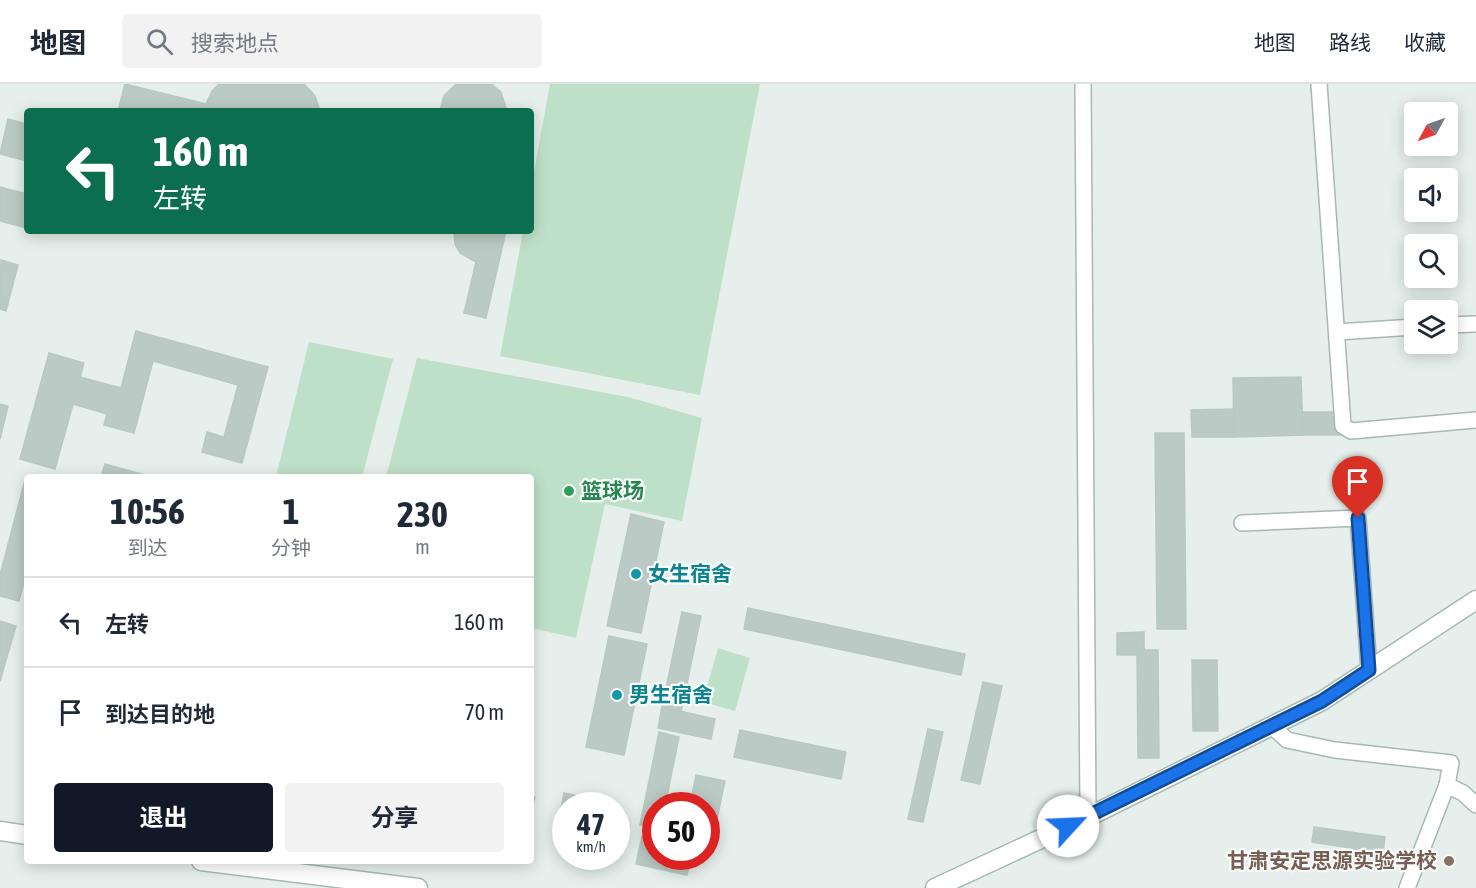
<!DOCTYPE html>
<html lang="zh">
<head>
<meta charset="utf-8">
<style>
  body { margin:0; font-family:"Asap Condensed","Noto Sans SC",sans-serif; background:#f2f2f3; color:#1f2937; height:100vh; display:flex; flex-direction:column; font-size:22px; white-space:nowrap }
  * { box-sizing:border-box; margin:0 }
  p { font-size:20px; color:#747a83 }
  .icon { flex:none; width:33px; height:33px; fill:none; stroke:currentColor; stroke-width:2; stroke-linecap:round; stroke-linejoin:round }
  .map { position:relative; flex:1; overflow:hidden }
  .details { position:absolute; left:24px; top:390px; width:510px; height:390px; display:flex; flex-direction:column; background:#fff; border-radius:6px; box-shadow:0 3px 15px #0003 }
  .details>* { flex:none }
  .guide { position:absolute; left:24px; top:24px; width:510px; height:126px; border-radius:6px; box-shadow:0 3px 15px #0003; background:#0b6e4f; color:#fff; overflow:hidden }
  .needle { width:39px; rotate:230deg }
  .tools { position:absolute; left:1404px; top:18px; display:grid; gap:12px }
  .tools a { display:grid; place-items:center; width:54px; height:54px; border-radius:6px; background:#fff; box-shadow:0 3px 15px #0003; font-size:30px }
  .speed { position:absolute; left:552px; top:708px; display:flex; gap:12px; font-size:30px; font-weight:700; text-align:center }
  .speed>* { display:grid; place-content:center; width:78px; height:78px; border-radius:50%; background:#fff; box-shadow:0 3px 15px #0003; line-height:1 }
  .speed small { font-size:15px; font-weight:400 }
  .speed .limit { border:9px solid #d22; background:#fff; color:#111 }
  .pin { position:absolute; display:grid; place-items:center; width:51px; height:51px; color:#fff; margin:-62px -26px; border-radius:50% 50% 50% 0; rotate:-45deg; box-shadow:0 0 6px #0007 }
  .pin .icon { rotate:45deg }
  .me { position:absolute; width:66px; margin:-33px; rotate:65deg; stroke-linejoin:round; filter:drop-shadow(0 0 4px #0008) }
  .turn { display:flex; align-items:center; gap:21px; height:126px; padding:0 30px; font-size:27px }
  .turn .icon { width:78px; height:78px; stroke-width:2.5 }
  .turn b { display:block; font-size:42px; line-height:51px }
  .eta { display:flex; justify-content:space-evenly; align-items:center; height:102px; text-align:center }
  .eta b { font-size:36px; font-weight:700; line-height:42px }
  .primary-button { display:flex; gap:12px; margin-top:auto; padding:12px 30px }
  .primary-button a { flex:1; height:69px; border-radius:6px; background:#111827; color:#fff; font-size:24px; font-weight:700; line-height:69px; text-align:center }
  .primary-button a+a { background:#f2f2f3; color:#1f2937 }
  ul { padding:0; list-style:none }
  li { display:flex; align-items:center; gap:18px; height:90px; padding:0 30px; border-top:2px solid #e0e1e3 }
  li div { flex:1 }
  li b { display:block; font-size:22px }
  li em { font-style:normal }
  header { display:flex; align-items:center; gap:36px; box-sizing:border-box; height:84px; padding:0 30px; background:#fff; border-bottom:2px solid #e0e1e3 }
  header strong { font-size:28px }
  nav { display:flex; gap:33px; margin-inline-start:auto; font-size:21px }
  .search { width:420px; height:54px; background:#f2f2f3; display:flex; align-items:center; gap:15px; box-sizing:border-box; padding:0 21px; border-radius:6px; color:#747a83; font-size:22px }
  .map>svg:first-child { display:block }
</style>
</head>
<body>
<header>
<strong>地图</strong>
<div class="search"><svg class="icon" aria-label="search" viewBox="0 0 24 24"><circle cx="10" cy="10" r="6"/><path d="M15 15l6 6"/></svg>搜索地点</div>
<nav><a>地图</a><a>路线</a><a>收藏</a></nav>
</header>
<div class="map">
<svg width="1476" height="804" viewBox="0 0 1476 804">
  <rect width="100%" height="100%" fill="#e6efeb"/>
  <g fill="#bfe0c8">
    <polygon points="550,0 760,0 700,311 500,272 523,147 531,147 531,104"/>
    <polygon points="309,258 393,275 362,393 276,393"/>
    <polygon points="417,274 628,313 702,334 682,437 605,420 576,554 531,544 531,393 386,393"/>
    <polygon points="718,564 750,574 735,627 703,618"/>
  </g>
  <g fill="#bbcac4" stroke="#b8c9c2" stroke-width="1.5">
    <polygon points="125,0 206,20 212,7 219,0 304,0 315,12 320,27 118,27"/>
    <polygon points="456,0 491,0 501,8 507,27 440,27 444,12"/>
    <polygon points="8,35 27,40 27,77 0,70"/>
    <polygon points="0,103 27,110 27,144 0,137"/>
    <polygon points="454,147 506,147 486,234 464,229 476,178 460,169 455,160"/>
    <polygon points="1,176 18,181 6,227 0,225"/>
    <polygon points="136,247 268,283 242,379 202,368 207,348 224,353 238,301 153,277 134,349 104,341 107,330 73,320 55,385 20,375 49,269 84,279 80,293 121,304"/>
    <polygon points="1301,293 1303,351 1234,353 1233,294"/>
    <polygon points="0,320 8,322 0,355"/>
    <polygon points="1234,325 1234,353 1192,353 1191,326"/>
    <polygon points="1302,328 1340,328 1340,351 1303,351"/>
    <polygon points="1155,349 1184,349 1186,545 1157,545"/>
    <polygon points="105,380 152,393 101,393"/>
    <polygon points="25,396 27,487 19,517 0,512 0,491"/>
    <polygon points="631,430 664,438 641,549 607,542"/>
    <polygon points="748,524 965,570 961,591 744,545"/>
    <polygon points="682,528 701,532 681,628 662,623"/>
    <polygon points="0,537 16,542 0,597"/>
    <polygon points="1144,548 1144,566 1158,566 1159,674 1138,674 1137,571 1117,571 1117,549"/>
    <polygon points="609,552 647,560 624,671 586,663"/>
    <polygon points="1192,576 1217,576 1218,647 1193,647"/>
    <polygon points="983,598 1002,602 980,700 961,696"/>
    <polygon points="662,623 715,635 711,655 658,644"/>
    <polygon points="928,645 943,648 923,738 908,735"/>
    <polygon points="740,646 846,668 841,695 734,673"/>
    <polygon points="659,648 679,653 665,722 656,722 656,745 640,741"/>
    <polygon points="696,691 725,697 711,763 706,762 706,722 690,722"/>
    <polygon points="564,709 617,720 616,722 566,722 566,759 555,757"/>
    <polygon points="531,712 535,713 531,729"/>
    <polygon points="1314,743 1385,753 1382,778 1349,774 1351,764 1312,758"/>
    <polygon points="642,752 656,754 656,772 691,772 687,791 636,780"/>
  </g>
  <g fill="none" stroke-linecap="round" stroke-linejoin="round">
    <g stroke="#a8b8b2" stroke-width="18">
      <g id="minor">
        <polyline points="1083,0 1088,733"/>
        <polyline points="1319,0 1343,342 1351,347 1476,336"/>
        <polyline points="1448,241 1476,240"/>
        <polyline points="1337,248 1414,243"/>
        <polyline points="1242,439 1358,434 1369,586"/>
        <polyline points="1272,642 1287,656 1335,666 1451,679 1447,701"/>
        <polyline points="1407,804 1447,701 1463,709 1476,721"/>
      </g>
    </g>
    <g stroke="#a4bbb3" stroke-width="21">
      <g id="secondary">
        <polyline points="0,747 27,751"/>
        <polyline points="201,777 418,804"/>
        <polyline points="935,804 1088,733 1322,617 1476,516"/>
      </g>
    </g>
    <use href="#minor" stroke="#fff" stroke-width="15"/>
    <use href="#secondary" stroke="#fff" stroke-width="18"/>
  </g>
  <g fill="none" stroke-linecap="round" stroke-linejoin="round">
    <g stroke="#114b97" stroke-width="15">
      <polyline id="route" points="1068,742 1322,617 1369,586 1358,434"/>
    </g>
    <use href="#route" stroke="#1a73e8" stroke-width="10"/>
  </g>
  <circle fill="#2e9e5b" stroke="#f7fbf9" stroke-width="2" cx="569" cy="407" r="6"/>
  <g fill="#0f9aa8" stroke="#f7fbf9" stroke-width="2">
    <circle cx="636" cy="490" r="6"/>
    <circle cx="617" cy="611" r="6"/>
  </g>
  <circle fill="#8d6e63" stroke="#f7fbf9" stroke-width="2" cx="1449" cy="777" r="6"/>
  <g text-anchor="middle" stroke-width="4.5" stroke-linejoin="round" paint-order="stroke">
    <g font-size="21" font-weight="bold" fill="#27864d" stroke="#f7fbf9" text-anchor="start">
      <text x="581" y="414">篮球场</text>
    </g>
    <g font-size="21" font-weight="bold" fill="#0d838f" stroke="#f7fbf9" text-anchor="start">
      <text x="648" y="497">女生宿舍</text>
      <text x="629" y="618">男生宿舍</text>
    </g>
    <g font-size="21" font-weight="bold" fill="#785e54" stroke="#f7fbf9" text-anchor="end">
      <text x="1437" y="784">甘肃安定思源实验学校</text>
    </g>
  </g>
</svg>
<div class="tools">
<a><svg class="needle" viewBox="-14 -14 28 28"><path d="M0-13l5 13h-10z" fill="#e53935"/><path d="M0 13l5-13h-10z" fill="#747a83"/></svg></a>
<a><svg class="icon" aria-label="sound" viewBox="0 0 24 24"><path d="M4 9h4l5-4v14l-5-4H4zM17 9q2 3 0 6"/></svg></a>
<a><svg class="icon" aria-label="search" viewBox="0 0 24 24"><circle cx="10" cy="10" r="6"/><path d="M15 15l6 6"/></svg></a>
<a><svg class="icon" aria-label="layers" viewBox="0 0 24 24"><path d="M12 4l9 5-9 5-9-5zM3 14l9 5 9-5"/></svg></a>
</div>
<div class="speed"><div>47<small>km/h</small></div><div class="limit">50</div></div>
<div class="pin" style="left:1358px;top:434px;background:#d93025"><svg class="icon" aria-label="arrive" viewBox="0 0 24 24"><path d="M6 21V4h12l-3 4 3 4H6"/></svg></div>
<svg class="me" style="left:1068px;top:742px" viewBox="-20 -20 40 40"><circle r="19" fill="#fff"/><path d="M0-13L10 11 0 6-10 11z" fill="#1a73e8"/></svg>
<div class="guide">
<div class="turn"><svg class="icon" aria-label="left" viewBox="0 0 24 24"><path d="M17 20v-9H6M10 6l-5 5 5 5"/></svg><div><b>160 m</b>左转</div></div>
</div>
<section class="details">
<div class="eta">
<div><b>10:56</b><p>到达</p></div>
<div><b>1</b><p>分钟</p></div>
<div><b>230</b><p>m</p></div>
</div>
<ul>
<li><svg class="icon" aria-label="left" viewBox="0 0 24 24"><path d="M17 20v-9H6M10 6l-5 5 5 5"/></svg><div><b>左转</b></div><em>160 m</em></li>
<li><svg class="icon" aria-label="arrive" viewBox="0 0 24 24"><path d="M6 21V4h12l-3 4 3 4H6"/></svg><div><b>到达目的地</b></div><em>70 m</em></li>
</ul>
<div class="primary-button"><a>退出</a><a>分享</a></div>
</section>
</div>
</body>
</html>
